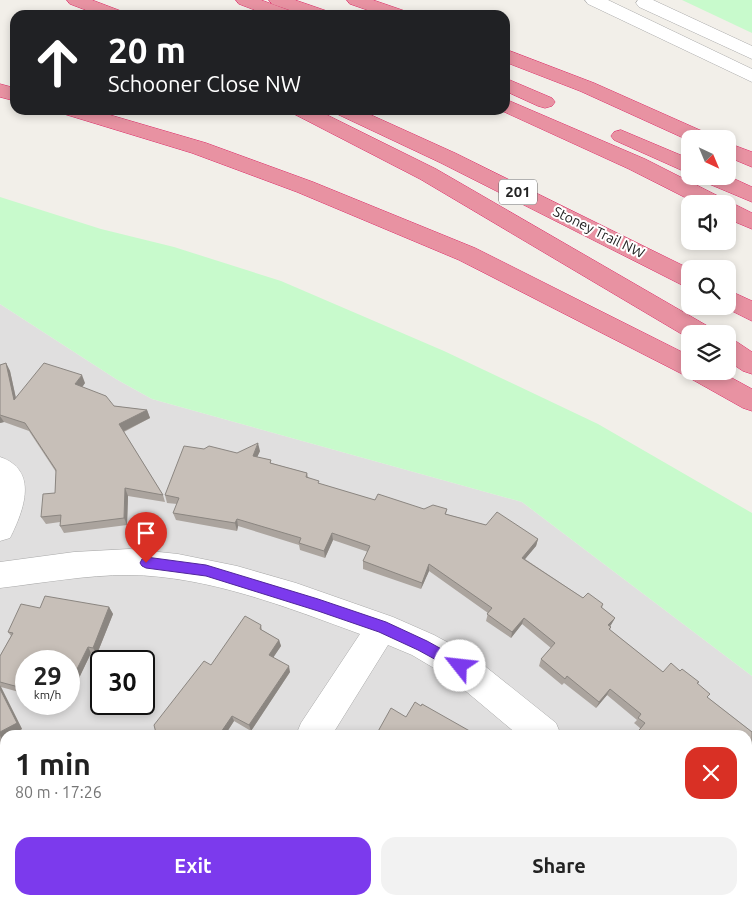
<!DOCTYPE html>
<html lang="en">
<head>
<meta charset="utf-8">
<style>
  body { margin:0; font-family:Ubuntu,sans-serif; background:#f2f2f2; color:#222; height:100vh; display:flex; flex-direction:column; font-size:19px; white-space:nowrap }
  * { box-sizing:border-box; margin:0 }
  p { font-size:16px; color:#767676 }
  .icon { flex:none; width:28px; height:28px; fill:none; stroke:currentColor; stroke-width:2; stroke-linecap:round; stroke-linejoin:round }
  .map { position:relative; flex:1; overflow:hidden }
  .panel { position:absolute; left:0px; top:730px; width:752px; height:175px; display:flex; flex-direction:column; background:#fff; border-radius:15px 15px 0 0; box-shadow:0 2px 8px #0003 }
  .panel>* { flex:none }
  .guide { position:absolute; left:10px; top:10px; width:500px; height:105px; border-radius:15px; box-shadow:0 2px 8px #0003; background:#202124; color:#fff; overflow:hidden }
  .needle { width:32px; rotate:136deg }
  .controls { position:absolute; left:681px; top:130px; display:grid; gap:10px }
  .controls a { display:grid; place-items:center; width:55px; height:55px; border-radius:10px; background:#fff; box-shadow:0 2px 8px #0003; font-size:25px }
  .speed { position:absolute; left:15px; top:650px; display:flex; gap:10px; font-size:25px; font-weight:700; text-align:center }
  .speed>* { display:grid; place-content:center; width:65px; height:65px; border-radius:50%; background:#fff; box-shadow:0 2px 8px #0003; line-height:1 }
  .speed small { font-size:12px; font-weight:400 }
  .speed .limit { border:2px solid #111; border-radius:8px; background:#fff; color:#111 }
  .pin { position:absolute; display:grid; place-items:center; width:42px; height:42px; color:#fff; margin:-51px -21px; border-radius:50% 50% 50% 0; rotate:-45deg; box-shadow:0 0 5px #0007 }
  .pin .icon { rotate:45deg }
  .me { position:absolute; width:55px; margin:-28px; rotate:299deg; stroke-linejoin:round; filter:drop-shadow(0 0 4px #0008) }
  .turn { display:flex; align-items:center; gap:18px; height:105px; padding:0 15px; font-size:22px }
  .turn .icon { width:65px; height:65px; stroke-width:2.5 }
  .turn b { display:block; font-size:35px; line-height:42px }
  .round { display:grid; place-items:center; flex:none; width:52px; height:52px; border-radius:15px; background:#f2f2f2 }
  .overview { display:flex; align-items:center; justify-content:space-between; height:85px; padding:0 15px }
  h1 { font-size:30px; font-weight:700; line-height:38px }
  .cta { display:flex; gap:10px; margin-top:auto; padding:10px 15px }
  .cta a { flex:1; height:58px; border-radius:15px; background:#7c3aed; color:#fff; font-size:20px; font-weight:700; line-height:58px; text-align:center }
  .cta a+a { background:#f2f2f2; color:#222 }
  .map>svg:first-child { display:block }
</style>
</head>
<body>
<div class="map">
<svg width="752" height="905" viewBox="0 0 752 905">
  <rect width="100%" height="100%" fill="#f2efe9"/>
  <path fill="#e0dfdf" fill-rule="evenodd" d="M0,304L116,379L152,399L522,502L752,676V905H0ZM26,661H69V704H26ZM101,661H144V704H101ZM5,735H748V900H5Z"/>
  <g fill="#c8facc">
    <polygon points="682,0 752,0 752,33"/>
    <polygon points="0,197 101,229 174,247 281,281 444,351 598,424 752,513 752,676 522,502 152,399 116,379 0,304"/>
  </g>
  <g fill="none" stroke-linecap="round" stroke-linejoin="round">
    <g stroke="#a9a9a9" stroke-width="1">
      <g id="minor">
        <polygon points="585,0 608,0 752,69 752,82 588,4"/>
        <polygon points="638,0 653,0 752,46 752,59 639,7 636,3"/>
        <path d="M0,457C39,470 24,510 10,538L0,541Z"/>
        <path d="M130,549L178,554L237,566L296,583L393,617L434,635L471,655L556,723L561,735H518L449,677L412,655L388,645L332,735H296L301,723L360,634C286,607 208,576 129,575C85,575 43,583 0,588V562L74,552Z"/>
        <polygon points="748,887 752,894 752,905 718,905 715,900 748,900"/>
        <polygon points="189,900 228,900 225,905 187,905"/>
        <polygon points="674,900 712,900 711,905 673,905"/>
      </g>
    </g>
    <g stroke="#dc2a67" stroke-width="1">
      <g id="highway">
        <polygon points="67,0 92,0 121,11 124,15 99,15 70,4"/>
        <polygon points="236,0 261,0 291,11 294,15 268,15 239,4"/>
        <polygon points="269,0 295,0 327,11 330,15 304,15 272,4"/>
        <polygon points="347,0 373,0 405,11 408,15 382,15 350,4"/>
        <polygon points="505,49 594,83 711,135 714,139 690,139 690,141 580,91 505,62"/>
        <polygon points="505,78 552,98 555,102 552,106 545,108 538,106 505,91"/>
        <polygon points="0,84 15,88 15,101 0,97"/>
        <polygon points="505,99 645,159 724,199 727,203 736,205 752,213 752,229 728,219 728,204 698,204 629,169 500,110 505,110"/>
        <polygon points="61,110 93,110 206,143 313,182 475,248 690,356 690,371 719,371 752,389 752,411 743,408 686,376 459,260 297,192 192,153 64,114"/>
        <polygon points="291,110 317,110 436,169 711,328 714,334 690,334 690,339 420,179 294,114"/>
        <polygon points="334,110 360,110 455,153 690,269 690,287 682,285 441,163 337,114"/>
        <polygon points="621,130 690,159 690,174 614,140 611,136 614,132"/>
        <polygon points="728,143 752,152 752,167 728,157"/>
        <polygon points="699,176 728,176 752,187 752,202 702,181"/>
        <polygon points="728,290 752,301 752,321 722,306 728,306"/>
        <polygon points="728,340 737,342 752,352 752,374 743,371 728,361"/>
      </g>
    </g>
    <use href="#minor" fill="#fff" fill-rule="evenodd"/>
    <use href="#highway" fill="#e892a2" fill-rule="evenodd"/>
  </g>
  <g fill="#aba49e">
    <polygon points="6,363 10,371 16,398 85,383 82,387 114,406 147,410 150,418 124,432 163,495 165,502 128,496 127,525 64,533 60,526 60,522 46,524 41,517 55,493 56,472 29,431 4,422 0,423 0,365"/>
    <polygon points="204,449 237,453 260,451 257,457 271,460 271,463 307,473 308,477 319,484 375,500 424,509 447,509 446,514 538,539 536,546 525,559 583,598 603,604 602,608 615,618 610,626 611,627 610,630 663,672 697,683 707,697 752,732 752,832 748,827 748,808 750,805 748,803 748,735 640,728 634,723 637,720 607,695 596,708 564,683 562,685 539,666 541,659 551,648 522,624 511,638 486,621 488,613 429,571 421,589 363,569 363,561 368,552 333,540 325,558 300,550 299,545 238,526 237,531 176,520 173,513 177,504 167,503 165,495"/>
    <polygon points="109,607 113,614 97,654 91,653 69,699 69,661 26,661 26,694 1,687 22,729 11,735 5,735 5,752 0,755 0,656 11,636 8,632 40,608"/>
    <polygon points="261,625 262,630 279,640 281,646 273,657 290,672 251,731 234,721 225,735 154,735 211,665"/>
  </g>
  <g fill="#8b8681">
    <polygon points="6,363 10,371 18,408 14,400"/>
    <polygon points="82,375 85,383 78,393 75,384"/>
    <polygon points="147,410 150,418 122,432 119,424"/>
    <polygon points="0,416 4,422 0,423"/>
    <polygon points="258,443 260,451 254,464 253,456"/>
    <polygon points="125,488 128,496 127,525 124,518"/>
    <polygon points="237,519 238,526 237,531 235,523"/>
    <polygon points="332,533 333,540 325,558 324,551"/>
    <polygon points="538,539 536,546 520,565 522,558"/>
    <polygon points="429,564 429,571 421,589 422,583"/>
    <polygon points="109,607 113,614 97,654 93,648"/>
    <polygon points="524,618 522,624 511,638 512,632"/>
    <polygon points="615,618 611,625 605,631 608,625"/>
    <polygon points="279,640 281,646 271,661 269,655"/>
    <polygon points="88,647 91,653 69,699 69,685"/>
    <polygon points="289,666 290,672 251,731 249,725"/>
    <polygon points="0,685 22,729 11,735 5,735 5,752 0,755"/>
    <polygon points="610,689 607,695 596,708 599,702"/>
    <polygon points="232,716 234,721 225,735 219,735"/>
    <polygon points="131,900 137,900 134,905 128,905"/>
  </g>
  <g fill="#c7bfb8" stroke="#8b8681">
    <polygon points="6,363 14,400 44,363 82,375 75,384 106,396 114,406 147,410 119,424 163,495 125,488 124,518 60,526 61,515 41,517 43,494 55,493 56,470 25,423 0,415 0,365"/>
    <polygon points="258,443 253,456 271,460 270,463 307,473 306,477 319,481 318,483 375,500 378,494 424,509 433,505 447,509 445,514 486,525 497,512 538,539 522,558 583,598 588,593 603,604 601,607 615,618 608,625 611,627 609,629 663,672 671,663 680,671 682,669 699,682 697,683 710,694 707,697 752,732 752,797 748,794 748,735 635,735 645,723 638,718 641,714 610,689 599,702 567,676 565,679 541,659 555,643 524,618 512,632 487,614 492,608 429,564 422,583 363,561 370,546 332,533 324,551 299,543 301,538 237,519 235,523 173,513 179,498 165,495 184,446 204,449 209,446 237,453"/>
    <polygon points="45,596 109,607 93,648 88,647 69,685 69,661 26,661 26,689 0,682 0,656 13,633 8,632 21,604 40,608"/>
    <polygon points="245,616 261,625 260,629 279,640 269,655 289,666 249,725 232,716 219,735 154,735 156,733 154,725 204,661 211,665"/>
    <polygon points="0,689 17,723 0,732"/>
    <polygon points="415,702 421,706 422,704 475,734 475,735 376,735 391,708 406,717"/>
    <polygon points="0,734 4,744 0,747"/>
    <polygon points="752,804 752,821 748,817 748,809"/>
    <polygon points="9,900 131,900 128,905 8,905 6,904"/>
    <polygon points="300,900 376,900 374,905 297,905"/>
    <polygon points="537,900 631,900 630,905 536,905"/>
  </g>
  <polygon fill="#7c3aed" stroke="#51269a" points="146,557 206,565 318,599 386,622 427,641 465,662 467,666 465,671 460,673 418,650 379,632 318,611 206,576 146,568 142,566 140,563 142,559"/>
  <g text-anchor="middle" stroke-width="4" stroke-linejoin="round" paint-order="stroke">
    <g font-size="14" fill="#222" stroke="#fff">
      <text transform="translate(599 232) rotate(26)" y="5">Stoney Trail NW</text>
    </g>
    <rect fill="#fff" stroke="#646464" stroke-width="1" x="499" y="179.5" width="38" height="25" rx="4"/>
    <g font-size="15" font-weight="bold" fill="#222">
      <text x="518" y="197">201</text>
    </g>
  </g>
</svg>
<div class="controls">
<a><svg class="needle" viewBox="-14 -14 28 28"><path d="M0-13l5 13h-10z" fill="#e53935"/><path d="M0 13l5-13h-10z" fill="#767676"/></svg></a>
<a><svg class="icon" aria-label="sound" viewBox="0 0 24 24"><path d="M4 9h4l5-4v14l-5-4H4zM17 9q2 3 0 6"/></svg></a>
<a><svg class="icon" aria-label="search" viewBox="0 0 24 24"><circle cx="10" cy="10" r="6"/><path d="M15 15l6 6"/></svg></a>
<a><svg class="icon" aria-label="layers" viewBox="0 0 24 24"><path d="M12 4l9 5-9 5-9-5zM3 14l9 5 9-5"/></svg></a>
</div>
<div class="speed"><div>29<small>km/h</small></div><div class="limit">30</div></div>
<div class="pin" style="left:146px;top:563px;background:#d93025"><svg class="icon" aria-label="arrive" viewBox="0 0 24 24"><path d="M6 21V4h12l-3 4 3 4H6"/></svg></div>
<svg class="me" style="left:460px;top:666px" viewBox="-20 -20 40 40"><circle r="19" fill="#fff"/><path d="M0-13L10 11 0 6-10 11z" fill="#7c3aed"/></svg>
<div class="guide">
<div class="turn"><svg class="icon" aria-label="ahead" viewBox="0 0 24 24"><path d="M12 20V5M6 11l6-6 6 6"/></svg><div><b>20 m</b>Schooner Close NW</div></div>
</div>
<section class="panel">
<div class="overview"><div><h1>1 min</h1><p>80 m · 17:26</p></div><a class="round" style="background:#d93025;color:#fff"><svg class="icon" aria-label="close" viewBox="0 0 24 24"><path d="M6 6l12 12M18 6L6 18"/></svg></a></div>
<div class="cta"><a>Exit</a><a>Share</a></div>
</section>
</div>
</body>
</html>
